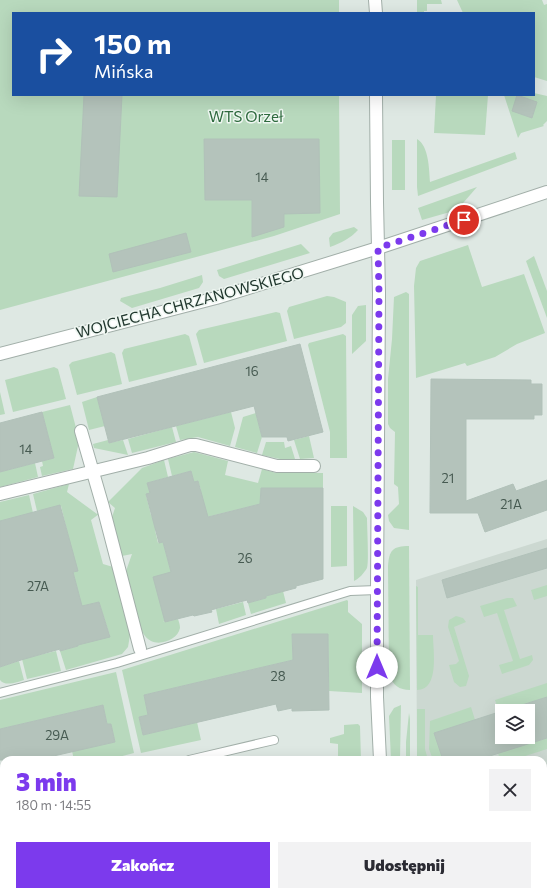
<!DOCTYPE html>
<html lang="pl">
<head>
<meta charset="utf-8">
<style>
  body { margin:0; font-family:Commissioner,sans-serif; background:#f2f2f3; color:#2b2b33; height:100vh; display:flex; flex-direction:column; font-size:15px; white-space:nowrap }
  * { box-sizing:border-box; margin:0 }
  p { font-size:13px; color:#7c7c81 }
  .icon { flex:none; width:22px; height:22px; fill:none; stroke:currentColor; stroke-width:2; stroke-linecap:round; stroke-linejoin:round }
  .map { position:relative; flex:1; overflow:hidden }
  .panel { position:absolute; left:0px; top:756px; width:547px; height:140px; display:flex; flex-direction:column; background:#fff; border-radius:12px 12px 0 0; box-shadow:0 4px 16px #0002 }
  .panel>* { flex:none }
  .top-card { position:absolute; left:12px; top:12px; width:523px; height:84px; border-radius:0px; box-shadow:0 4px 16px #0002; background:#1a4fa0; color:#fff; overflow:hidden }
  .tools { position:absolute; left:495px; top:704px; display:grid; gap:8px }
  .tools a { display:grid; place-items:center; width:40px; height:40px; border-radius:0px; background:#fff; box-shadow:0 4px 16px #0002; font-size:20px }
  .pin { position:absolute; display:grid; place-items:center; width:34px; height:34px; color:#fff; margin:-17px; border:2px solid #fff; border-radius:50%; box-shadow:0 1px 4px #0007 }
  .me { position:absolute; width:44px; margin:-22px; rotate:0deg; stroke-linejoin:round; filter:drop-shadow(0 0 3px #0008) }
  .turn { display:flex; align-items:center; gap:14px; height:84px; padding:0 16px; font-size:18px }
  .turn .icon { width:52px; height:52px; stroke-width:2.5 }
  .turn b { display:block; font-size:28px; line-height:34px }
  .round { display:grid; place-items:center; flex:none; width:42px; height:42px; border-radius:0px; background:#f2f2f3 }
  .overview { display:flex; align-items:center; justify-content:space-between; height:68px; padding:0 16px }
  h1 { font-size:24px; font-weight:800; line-height:30px; color:#7c3aed }
  .action { display:flex; gap:8px; margin-top:auto; padding:8px 16px }
  .action a { flex:1; height:46px; border-radius:0px; background:#7c3aed; color:#fff; font-size:16px; font-weight:800; line-height:46px; text-align:center }
  .action a+a { background:#f2f2f3; color:#2b2b33 }
  .map>svg:first-child { display:block }
</style>
</head>
<body>
<div class="map">
<svg width="547" height="896" viewBox="0 0 547 896">
  <rect width="100%" height="100%" fill="#dee8e3"/>
  <path fill="#ccd8d1" fill-rule="evenodd" d="M547,539V796L543,797V760H417L416,580ZM502,711H528V737H502Z"/>
  <g fill="#b8d9bd">
    <polygon points="0,0 339,0 339,13 13,13 13,95 339,95 340,214 274,236 0,310"/>
    <polygon points="417,0 441,0 442,4 427,4 427,11 424,11 424,13 417,13"/>
    <polygon points="457,0 542,0 544,5 547,4 547,81 534,77 534,13 463,13"/>
    <polygon points="534,93 547,96 547,121 543,125 544,126 521,133 518,138 504,95 534,95"/>
    <polygon points="436,95 488,95 485,135 434,133"/>
    <path d="M417,139C429,146 429,169 430,182L515,152L517,159L418,196L417,187Z"/>
    <rect x="392" y="140" width="13" height="50"/>
    <polygon points="477,187 457,210 422,220 418,208"/>
    <path d="M354,227L358,230C351,238 341,243 330,247L329,238L333,233Z"/>
    <polygon points="301,244 310,253 224,279 219,276 217,270"/>
    <polygon points="468,245 482,287 524,274 545,333 517,344 495,357 467,366 465,363 416,378 414,286 416,268 420,261"/>
    <polygon points="534,256 547,291 547,318 526,261"/>
    <polygon points="202,275 203,282 199,288 132,308 120,301 121,298 160,288"/>
    <polygon points="406,292 409,294 409,530 394,528 389,521 388,515 399,504 398,487 394,484 395,432 390,428 388,424 388,379 392,339 394,297"/>
    <polygon points="327,296 334,297 346,302 346,323 341,327 294,339 287,311 289,307"/>
    <polygon points="366,305 366,341 352,354 352,315 358,306"/>
    <polygon points="276,312 280,313 287,341 204,363 196,334 199,330"/>
    <polygon points="185,334 189,336 197,365 129,382 122,353 124,349"/>
    <polygon points="343,334 346,336 347,458 330,458 330,432 308,345 309,343"/>
    <polygon points="111,352 115,354 122,384 77,395 69,365 72,362"/>
    <polygon points="54,367 58,369 66,399 13,412 5,380"/>
    <polygon points="0,392 5,414 0,415"/>
    <polygon points="97,397 105,426 89,430 82,402"/>
    <polygon points="70,405 80,443 78,446 73,469 42,476 40,467 43,466 42,461 54,458 42,412"/>
    <polygon points="231,412 235,428 230,446 198,437 180,440 176,426"/>
    <polygon points="256,413 262,437 257,453 235,447 243,417"/>
    <polygon points="172,427 176,442 132,453 128,439"/>
    <polygon points="309,436 314,458 300,459 294,440"/>
    <polygon points="108,440 109,443 123,440 128,455 94,448 93,444"/>
    <polygon points="266,442 284,442 285,448 291,446 295,459 280,459 262,455"/>
    <polygon points="194,452 228,461 225,475 258,483 262,469 276,473 323,473 323,488 261,488 260,504 207,517 196,492 201,490 198,481 194,482 191,471 172,476 168,459"/>
    <path d="M164,460L168,477L147,483L150,493L146,495L151,515L159,529L155,530L158,543L163,542L171,572L165,621L163,622L178,619C179,622 180,625 180,628C178,639 161,646 151,641C147,639 143,634 141,629L126,571L132,554L122,556L112,517L115,508L108,502L142,468Z"/>
    <polygon points="35,463 38,477 0,487 0,472"/>
    <polygon points="69,484 67,492 97,514 98,513 99,514 91,520 103,564 113,567 130,635 128,647 122,654 66,670 60,651 78,646 78,645 110,636 99,602 80,607 80,599 73,572 77,571 61,506 37,511 33,494"/>
    <polygon points="29,495 33,513 1,521 0,526 0,502"/>
    <polygon points="331,506 347,506 347,566 331,567"/>
    <path d="M353,506L363,512L367,518C367,527 369,561 367,568C364,573 359,579 354,581Z"/>
    <path d="M409,546L410,690C399,690 393,685 389,675L388,566C389,550 393,546 409,546Z"/>
    <polygon points="547,585 547,596 534,600 531,590"/>
    <path d="M416,586L418,587V635H433C433,650 440,690 417,690Z"/>
    <polygon points="283,591 286,603 251,614 248,603 266,598 266,596"/>
    <polygon points="507,598 513,598 517,606 504,610 520,659 532,655 533,660 529,665 502,674 499,665 513,661 497,613 484,617 480,606"/>
    <polygon points="347,600 348,601 348,612 362,624 362,693 329,691 328,634 292,634 293,660 144,695 148,715 139,717 143,735 197,722 201,740 141,753 122,670"/>
    <polygon points="243,602 246,615 219,624 216,609"/>
    <polygon points="456,616 463,618 466,622 454,627 469,676 466,686 460,687 454,682 449,665 456,664 459,661 448,627 449,620"/>
    <polygon points="56,651 61,671 27,679 22,659"/>
    <path d="M19,661L24,680C18,682 5,687 0,680C0,676 0,669 0,666V667Z"/>
    <polygon points="116,672 134,753 107,760 74,760 72,751 115,742 111,724 107,724 103,705 0,729 0,700"/>
    <polygon points="547,683 547,697 499,712 495,700"/>
    <polygon points="401,705 400,760 391,760 389,716 394,708"/>
    <polygon points="471,707 475,720 434,733 443,760 433,760 429,749 430,721"/>
    <polygon points="417,709 425,709 425,749 428,760 417,760"/>
    <polygon points="409,713 410,719 410,760 406,760 406,742"/>
    <polygon points="358,724 360,726 361,760 338,760 338,744 330,743 330,738 344,734 344,725"/>
    <polygon points="547,738 547,749 513,760 500,760 498,753"/>
    <polygon points="547,849 547,866 543,867 543,850"/>
    <polygon points="432,892 436,892 443,896 419,896"/>
  </g>
  <g fill="#b4c3bb" stroke="#b1c1b9">
    <polygon points="84,95 122,95 117,197 79,196"/>
    <polygon points="517,95 537,102 532,118 512,111"/>
    <polygon points="204,139 319,139 320,213 284,214 284,227 252,237 252,200 205,200"/>
    <polygon points="186,233 191,252 113,272 109,254"/>
    <polygon points="300,344 323,432 288,441 287,437 262,437 254,406 109,443 97,397"/>
    <polygon points="431,379 531,380 531,384 542,384 542,415 534,415 534,419 466,419 466,501 513,484 516,491 547,480 547,510 485,532 478,513 430,513"/>
    <polygon points="42,412 54,458 0,472 0,423"/>
    <polygon points="191,471 194,482 198,481 208,517 260,504 261,488 323,488 323,579 296,586 296,588 266,596 266,598 248,603 247,600 211,610 212,612 194,616 193,615 165,622 153,577 171,572 163,542 159,543 146,494 150,493 147,483"/>
    <polygon points="60,505 78,571 73,572 82,606 99,602 110,637 78,645 78,646 60,651 60,649 21,660 0,667 0,521"/>
    <polygon points="547,548 547,568 447,598 442,580"/>
    <polygon points="292,634 328,634 329,710 292,711 292,708 278,711 276,704 143,735 139,717 148,715 144,695 293,660"/>
    <polygon points="547,697 547,738 477,760 443,760 434,733 502,711 502,737 528,737 528,711 503,711"/>
    <polygon points="103,705 107,724 111,724 115,742 36,760 0,760 0,729"/>
  </g>
  <g fill="none" stroke-linecap="round" stroke-linejoin="round">
    <g stroke="#a2afa9" stroke-width="10">
      <g id="service">
        <polyline points="0,693 117,663 327,598 350,591 377,590"/>
        <polyline points="189,760 274,740"/>
        <polyline points="0,803 4,802"/>
        <polyline points="490,892 490,896"/>
      </g>
    </g>
    <g stroke="#a2afa9" stroke-width="14">
      <g id="pedestrian">
        <polyline points="81,431 103,507 140,649"/>
        <polyline points="0,494 148,458 190,445 196,445 277,466 314,466"/>
      </g>
    </g>
    <g stroke="#a2afa9" stroke-width="14">
      <g id="minor">
        <polyline points="375,0 376,13"/>
        <polyline points="376,95 377,202 379,293 377,590 377,697 380,760"/>
        <polyline points="0,354 216,298 378,248 547,192"/>
        <polyline points="543,839 547,838"/>
        <polyline points="383,892 383,896"/>
        <polyline points="318,896 335,892"/>
      </g>
    </g>
    <use href="#service" stroke="#fff" stroke-width="8"/>
    <use href="#pedestrian" stroke="#fff" stroke-width="12"/>
    <use href="#minor" stroke="#fff" stroke-width="12"/>
  </g>
  <g fill="none" stroke-linecap="round" stroke-linejoin="round">
    <polyline stroke="#7c3aed" stroke-width="7" stroke-dasharray="0 12.6" points="377,667 379,293 378,248 464,220"/>
  </g>
  <g text-anchor="middle" stroke-width="3" stroke-linejoin="round" paint-order="stroke">
    <g font-size="13" fill="#465a51">
      <text x="262" y="182">14</text>
      <text x="252" y="376">16</text>
      <text x="26" y="454">14</text>
      <text x="448" y="483">21</text>
      <text x="511" y="509">21A</text>
      <text x="245" y="563">26</text>
      <text x="38" y="591">27A</text>
      <text x="278" y="681">28</text>
      <text x="57" y="740">29A</text>
    </g>
    <g font-size="15" fill="#2e6a3e" stroke="#eef6f1">
      <text x="246" y="122">WTS Orzeł</text>
    </g>
    <g font-size="15" fill="#21372e" stroke="#eef6f1">
      <text transform="translate(190 303) rotate(-15)" y="5">WOJCIECHA CHRZANOWSKIEGO</text>
    </g>
  </g>
</svg>
<div class="tools">
<a><svg class="icon" aria-label="layers" viewBox="0 0 24 24"><path d="M12 4l9 5-9 5-9-5zM3 14l9 5 9-5"/></svg></a>
</div>
<div class="pin" style="left:464px;top:220px;background:#d93025"><svg class="icon" aria-label="arrive" viewBox="0 0 24 24"><path d="M6 21V4h12l-3 4 3 4H6"/></svg></div>
<svg class="me" style="left:377px;top:667px" viewBox="-20 -20 40 40"><circle r="19" fill="#fff"/><path d="M0-13L10 11 0 6-10 11z" fill="#7c3aed"/></svg>
<div class="top-card">
<div class="turn"><svg class="icon" aria-label="right" viewBox="0 0 24 24"><path d="M7 20v-9h11M14 6l5 5-5 5"/></svg><div><b>150 m</b>Mińska</div></div>
</div>
<section class="panel">
<div class="overview"><div><h1>3 min</h1><p>180 m · 14:55</p></div><a class="round"><svg class="icon" aria-label="close" viewBox="0 0 24 24"><path d="M6 6l12 12M18 6L6 18"/></svg></a></div>
<div class="action"><a>Zakończ</a><a>Udostępnij</a></div>
</section>
</div>
</body>
</html>
